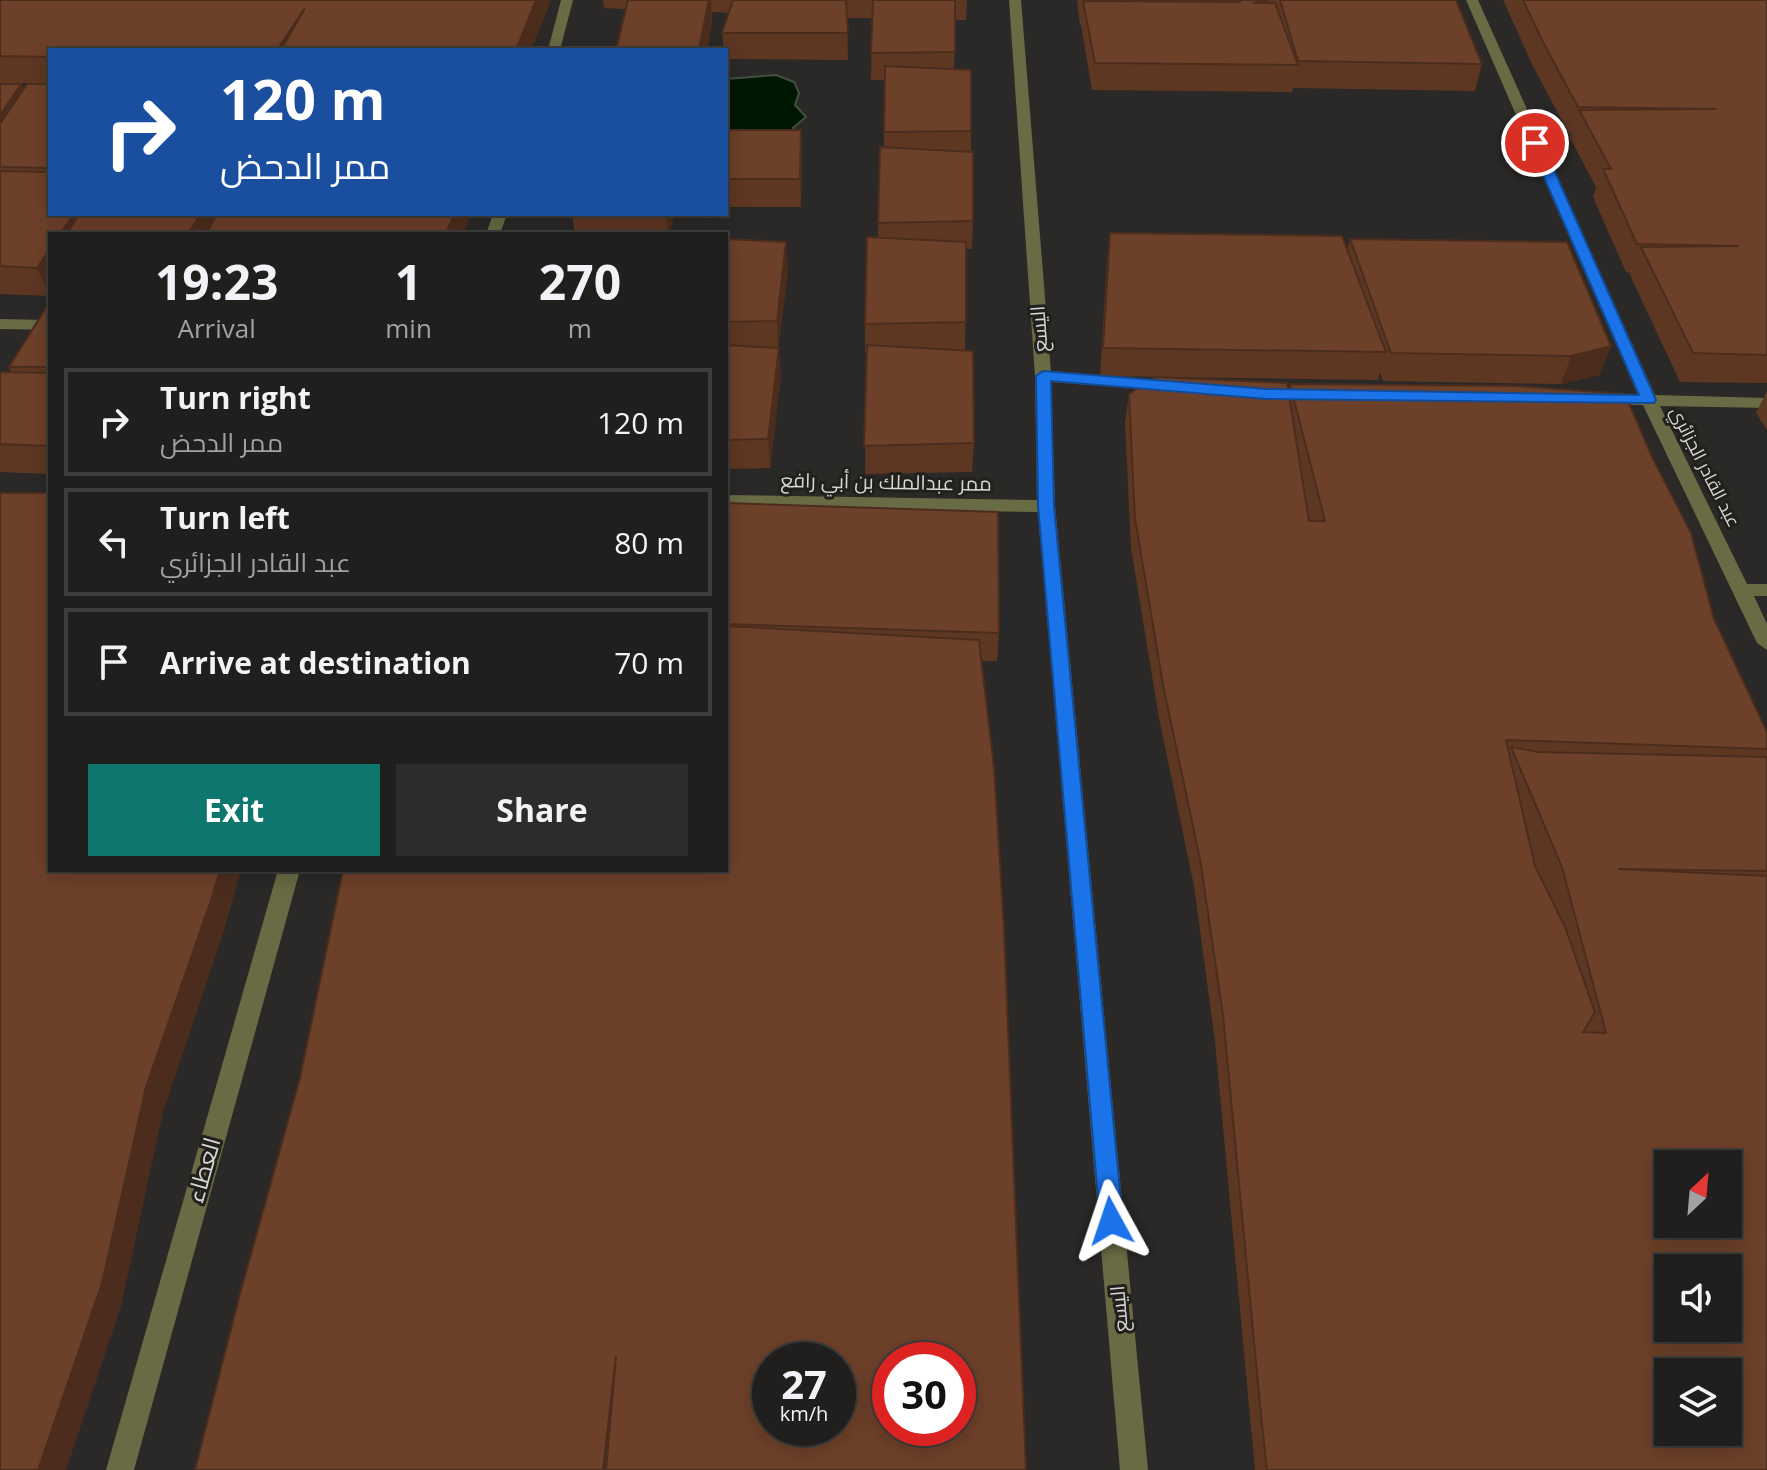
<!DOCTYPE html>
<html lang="en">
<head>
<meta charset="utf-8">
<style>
  body { margin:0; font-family:"Open Sans",Cairo,sans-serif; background:#2d2c2a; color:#f1f3f6; height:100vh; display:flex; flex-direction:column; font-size:30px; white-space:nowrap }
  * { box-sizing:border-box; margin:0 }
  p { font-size:26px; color:#a2a2a4 }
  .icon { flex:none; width:44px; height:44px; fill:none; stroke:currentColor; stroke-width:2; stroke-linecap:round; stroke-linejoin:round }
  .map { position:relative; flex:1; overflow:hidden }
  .side { position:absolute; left:48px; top:232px; width:680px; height:640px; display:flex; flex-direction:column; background:#201f1d; border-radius:0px; box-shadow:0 4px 20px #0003,0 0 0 2px #3d3d3b }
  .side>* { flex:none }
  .banner { position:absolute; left:48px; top:48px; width:680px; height:168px; border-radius:0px; box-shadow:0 4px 20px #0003,0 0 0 2px #3d3d3b; background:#1a4fa0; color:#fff; overflow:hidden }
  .needle { width:52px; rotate:26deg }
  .buttons { position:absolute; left:1654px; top:1150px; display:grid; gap:16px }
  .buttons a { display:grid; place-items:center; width:88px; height:88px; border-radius:0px; background:#201f1d; box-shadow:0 4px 20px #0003,0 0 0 2px #3d3d3b; font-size:40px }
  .speed { position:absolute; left:752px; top:1342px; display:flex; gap:16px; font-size:40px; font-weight:700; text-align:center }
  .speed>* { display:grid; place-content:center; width:104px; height:104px; border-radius:50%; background:#201f1d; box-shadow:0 4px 20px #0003,0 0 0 2px #3d3d3b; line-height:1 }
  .speed small { font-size:20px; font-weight:400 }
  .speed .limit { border:12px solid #d22; background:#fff; color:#111 }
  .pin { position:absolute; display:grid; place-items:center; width:68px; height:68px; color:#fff; margin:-34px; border:4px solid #fff; border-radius:50%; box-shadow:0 2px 8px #0007 }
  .me { position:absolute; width:88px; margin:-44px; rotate:355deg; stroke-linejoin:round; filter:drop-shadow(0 0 6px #0008) }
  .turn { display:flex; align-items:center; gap:28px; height:168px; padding:0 40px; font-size:36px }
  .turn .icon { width:104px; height:104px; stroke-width:2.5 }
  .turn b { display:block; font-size:56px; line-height:68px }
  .eta { display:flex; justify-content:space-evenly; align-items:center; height:136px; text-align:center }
  .eta b { font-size:48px; font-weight:700; line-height:56px }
  .action { display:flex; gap:16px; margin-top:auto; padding:16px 40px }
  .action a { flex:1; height:92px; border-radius:0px; background:#0f766e; color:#fff; font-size:32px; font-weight:700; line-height:92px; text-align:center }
  .action a+a { background:#2d2c2a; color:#f1f3f6 }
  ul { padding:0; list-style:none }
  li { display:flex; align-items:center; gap:24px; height:108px; margin:0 16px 12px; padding:0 24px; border:4px solid #3d3d3b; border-radius:0px }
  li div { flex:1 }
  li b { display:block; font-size:30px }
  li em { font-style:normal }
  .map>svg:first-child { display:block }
</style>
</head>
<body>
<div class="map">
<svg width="1767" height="1470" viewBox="0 0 1767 1470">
  <rect width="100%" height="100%" fill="#2b2927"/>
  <polygon fill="#001802" stroke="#415141" stroke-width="2" points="776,75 794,82 799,93 795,105 806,117 793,128 801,139 790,147 726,138 726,79"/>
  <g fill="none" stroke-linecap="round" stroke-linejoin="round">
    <g fill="#686b43" fill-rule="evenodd">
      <polygon points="561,0 573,0 560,50 548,50"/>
      <polygon points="1009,0 1021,0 1051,372 1171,381 1179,386 1171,391 1051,382 1055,506 1148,1470 1120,1470 1038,512 726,507 726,495 1037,500 1035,376"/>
      <polygon points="1466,0 1478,0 1655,395 1767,398 1767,408 1660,406 1747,584 1767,584 1767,596 1754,596 1767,624 1767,650 1757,643 1643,405 1603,404 1595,399 1603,394 1638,395"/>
      <polygon points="493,214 507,214 500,234 486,234"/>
      <polygon points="0,319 50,320 50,330 0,329"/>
      <polygon points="278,870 300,870 134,1470 106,1470"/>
    </g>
  </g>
  <g fill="#5e3723">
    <polygon points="0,0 551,0 531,50 50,50 50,83 0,83"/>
    <polygon points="603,0 967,0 966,20 955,20 954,69 971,131 971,152 973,221 972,249 966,249 965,350 953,350 974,443 972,472 865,474 867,352 865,352 865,324 878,238 880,147 884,147 884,80 871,80 872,18 847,18 848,60 726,59 726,50 724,50 722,33 729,13 712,12 712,22 707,50 616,50 626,9 604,8"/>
    <polygon points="1077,0 1456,0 1482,64 1475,91 1293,88 1292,92 1092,90 1081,25 1080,25"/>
    <polygon points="1503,0 1767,0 1767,383 1680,382 1630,275 1631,273 1626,272 1593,197 1596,187 1570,138 1571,134 1569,134 1533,66"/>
    <polygon points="0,84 23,90 50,84 50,214 471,214 463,234 50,234 50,296 0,294"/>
    <polygon points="726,130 801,130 802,158 801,207 726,207"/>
    <polygon points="572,214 674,214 670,234 575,234"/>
    <polygon points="1110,233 1347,249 1350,239 1567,242 1600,375 1561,384 1383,381 1380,372 1378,380 1100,376 1107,261"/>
    <polygon points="726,239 788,271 778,348 781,376 770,468 726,469"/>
    <polygon points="50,306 50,474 0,472 0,372 11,372 9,367"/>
    <polygon points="1290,384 1714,619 1767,732 1767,1470 1255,1470 1215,1041 1194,886 1159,718 1131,548 1125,423 1129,394 1288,393"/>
    <polygon points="1767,391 1767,430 1756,413"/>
    <polygon points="726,503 999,633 997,661 981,661 726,870"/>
  </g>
  <g fill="#4c2d1d">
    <polygon points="536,0 551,0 531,50 516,50"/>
    <polygon points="709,0 711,0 712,22 707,50 699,50"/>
    <polygon points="305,8 302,50 277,50"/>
    <polygon points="21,84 32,111 0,160 0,115"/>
    <polygon points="801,130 802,158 801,207 800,179"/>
    <polygon points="74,214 103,214 90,234 60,234"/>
    <polygon points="201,214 227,214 215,234 188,234"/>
    <polygon points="454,214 471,214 463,234 446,234"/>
    <polygon points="666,214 674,214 670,234 668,234"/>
    <polygon points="786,242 788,271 778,350 777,321"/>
    <polygon points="50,249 50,296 37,268"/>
    <polygon points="1611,346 1600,375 1561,384 1571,356"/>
    <polygon points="779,348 781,376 770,468 768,439"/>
    <polygon points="220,870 241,870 225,927 163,1112 121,1306 66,1470 38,1470 146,1087"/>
    <polygon points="616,1356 612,1470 603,1470"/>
  </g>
  <g fill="#6d4029" stroke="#4c2d1d" stroke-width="2" fill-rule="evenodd">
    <polygon points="0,0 536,0 516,50 281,50 305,8 277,50 50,50 50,57 0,56"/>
    <polygon points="628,0 709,0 699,49 616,50"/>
    <polygon points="733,0 846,0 848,33 722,33"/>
    <polygon points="873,0 955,0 955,52 871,53"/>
    <polygon points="1129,0 1269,0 1253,3 1275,3 1298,65 1095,63 1083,1 1241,2"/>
    <polygon points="1280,0 1456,0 1482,64 1298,61"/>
    <polygon points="1523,0 1767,0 1767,355 1693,353 1641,247 1739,246 1637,244 1603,169 1611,169 1579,110 1716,109 1578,107 1542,40"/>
    <polygon points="885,66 971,70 971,131 884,132"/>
    <polygon points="0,84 21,84 0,115"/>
    <polygon points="27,84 50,84 50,168 0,167 0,124"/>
    <polygon points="726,130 801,130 800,179 726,179"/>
    <polygon points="880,147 973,152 973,221 878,223"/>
    <polygon points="0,171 50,172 50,214 74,214 60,234 50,234 50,249 37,268 0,266"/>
    <polygon points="79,214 201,214 188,234 67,234"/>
    <polygon points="217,214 454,214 446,234 206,234"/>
    <polygon points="572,214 645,214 572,215"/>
    <polygon points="1110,233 1342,236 1386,352 1103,348"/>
    <polygon points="867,237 966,242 966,322 865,324"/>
    <polygon points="726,239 786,242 777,321 726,322"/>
    <polygon points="1350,239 1567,242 1611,346 1571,356 1391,353"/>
    <polygon points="47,306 50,306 50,367 9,367"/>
    <polygon points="726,345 779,348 768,439 726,440"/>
    <polygon points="867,345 973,351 974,443 864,446"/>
    <polygon points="0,372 50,373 50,446 0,444"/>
    <path d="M1155,377L1287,383L1309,521H1325L1290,384L1518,386L1625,394L1652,457L1691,533L1714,619L1767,732V749L1506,740L1535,866L1565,927L1595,1012L1583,1032L1606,1033L1562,867L1511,747L1539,752L1767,757V871L1618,869L1767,876V1470H1267L1260,1405L1223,1015L1200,859L1164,690L1135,519L1129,394ZM1668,1164H1728V1224H1668ZM1668,1268H1728V1328H1668ZM1668,1372H1728V1432H1668Z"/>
    <polygon points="0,493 50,493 50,870 220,870 211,900 146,1087 102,1283 38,1470 0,1470"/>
    <polygon points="726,503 998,512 999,633 726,624"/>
    <path d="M726,626L979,640L994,768L1004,929L1026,1470H606L616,1356L603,1470H195L240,1294L300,1078L343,870H726ZM770,1360H838V1428H770ZM890,1360H958V1428H890Z"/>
  </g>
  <polygon fill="#1a73e8" stroke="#114b97" stroke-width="2" points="1535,139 1542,143 1656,400 1654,403 1267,399 1051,381 1054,506 1123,1221 1119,1229 1111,1232 1103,1229 1100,1221 1038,506 1036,376 1043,371 1267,389 1639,395 1529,143"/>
  <g text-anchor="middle" stroke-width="6" stroke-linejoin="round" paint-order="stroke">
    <g font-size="18" fill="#d8d7d5" stroke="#21201d">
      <text transform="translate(1705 467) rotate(63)" y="6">عبد القادر الجزائري</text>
    </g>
    <g font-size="20" fill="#d8d7d5" stroke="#21201d">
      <text transform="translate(1039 329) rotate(-94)" y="7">اليسع</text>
      <text transform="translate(886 482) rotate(1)" y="7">ممر عبدالملك بن أبي رافع</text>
      <text transform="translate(1119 1309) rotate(-95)" y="7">اليسع</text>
    </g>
    <g font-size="24" fill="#d8d7d5" stroke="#21201d">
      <text transform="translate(204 1170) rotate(-74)" y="8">العطاء</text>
    </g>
  </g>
</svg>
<div class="buttons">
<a><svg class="needle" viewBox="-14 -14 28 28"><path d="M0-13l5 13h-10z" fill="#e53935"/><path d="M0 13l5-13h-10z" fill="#a2a2a4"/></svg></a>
<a><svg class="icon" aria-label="sound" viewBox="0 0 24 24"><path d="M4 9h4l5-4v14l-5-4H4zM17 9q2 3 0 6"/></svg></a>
<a><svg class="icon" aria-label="layers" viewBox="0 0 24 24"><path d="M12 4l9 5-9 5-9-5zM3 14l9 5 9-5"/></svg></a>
</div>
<div class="speed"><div>27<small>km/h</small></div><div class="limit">30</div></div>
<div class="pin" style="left:1535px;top:143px;background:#d93025"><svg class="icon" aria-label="arrive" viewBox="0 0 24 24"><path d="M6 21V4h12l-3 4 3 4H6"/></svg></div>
<svg class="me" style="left:1111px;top:1221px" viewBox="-20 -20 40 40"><path d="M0-17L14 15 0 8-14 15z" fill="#1a73e8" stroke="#fff" stroke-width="4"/></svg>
<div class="banner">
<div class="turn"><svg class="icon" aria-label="right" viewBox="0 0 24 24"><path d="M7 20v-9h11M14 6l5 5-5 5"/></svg><div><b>120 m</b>ممر الدحض</div></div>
</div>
<section class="side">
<div class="eta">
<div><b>19:23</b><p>Arrival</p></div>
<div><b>1</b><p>min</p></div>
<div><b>270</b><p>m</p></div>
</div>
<ul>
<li><svg class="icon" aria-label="right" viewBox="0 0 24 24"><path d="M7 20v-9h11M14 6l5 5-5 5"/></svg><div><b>Turn right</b><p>ممر الدحض</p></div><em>120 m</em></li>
<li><svg class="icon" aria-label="left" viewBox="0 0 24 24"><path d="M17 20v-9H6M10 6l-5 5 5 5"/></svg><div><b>Turn left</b><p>عبد القادر الجزائري</p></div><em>80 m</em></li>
<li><svg class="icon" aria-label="arrive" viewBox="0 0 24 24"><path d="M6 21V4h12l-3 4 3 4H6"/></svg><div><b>Arrive at destination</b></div><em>70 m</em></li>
</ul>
<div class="action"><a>Exit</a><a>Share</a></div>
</section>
</div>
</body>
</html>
